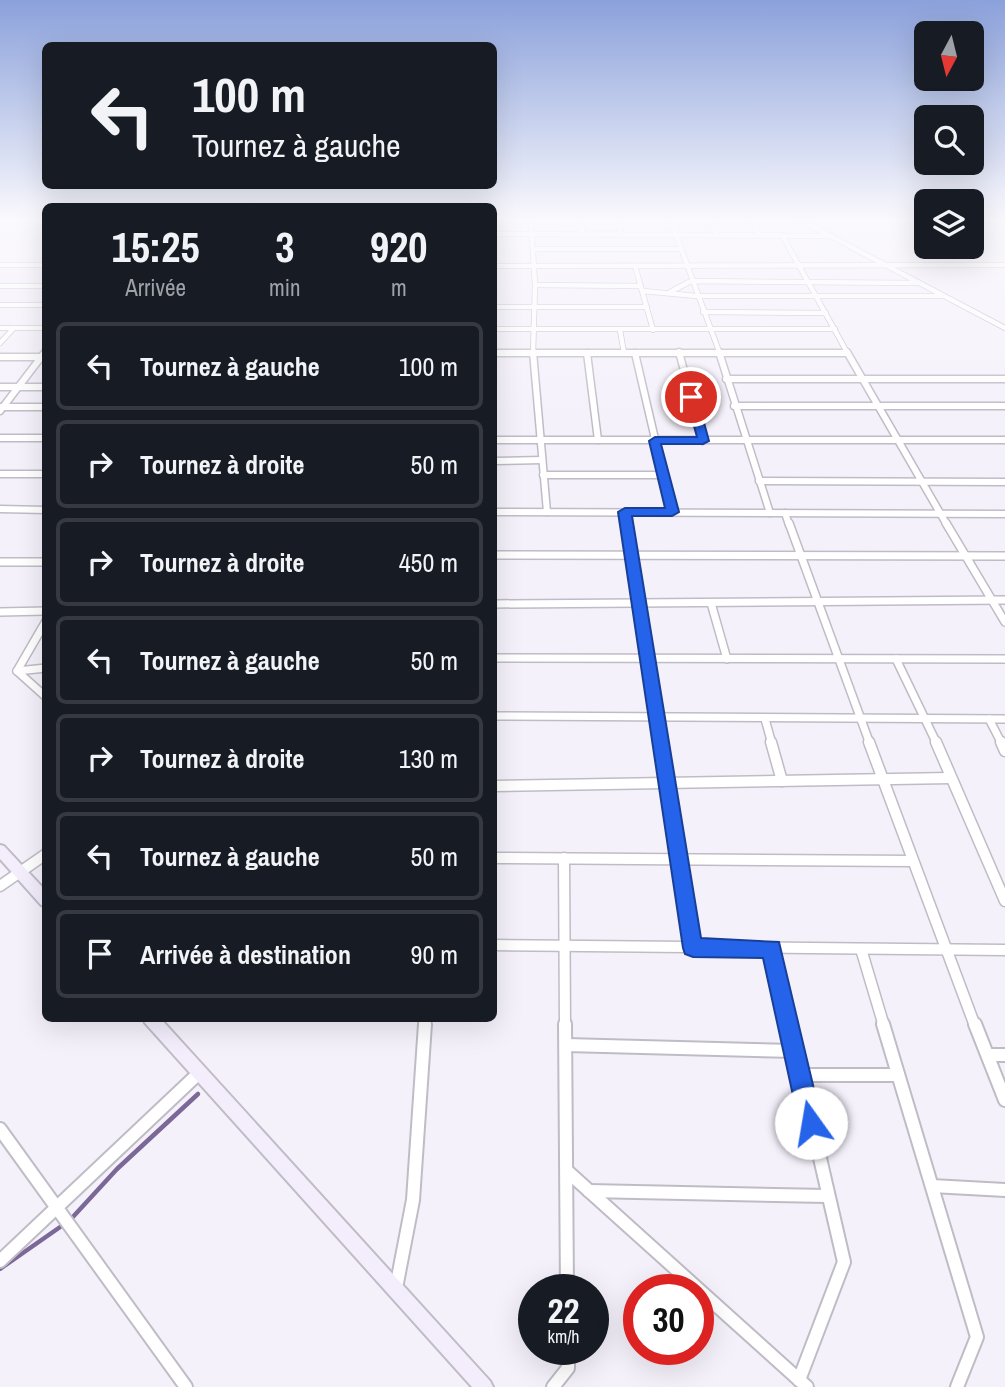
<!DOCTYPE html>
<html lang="fr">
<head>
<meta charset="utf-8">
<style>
  body { margin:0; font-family:"Archivo Narrow",sans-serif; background:#20242c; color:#f1f3f6; height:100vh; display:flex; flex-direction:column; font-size:26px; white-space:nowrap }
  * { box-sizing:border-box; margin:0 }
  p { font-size:23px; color:#9ea1a6 }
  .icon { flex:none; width:38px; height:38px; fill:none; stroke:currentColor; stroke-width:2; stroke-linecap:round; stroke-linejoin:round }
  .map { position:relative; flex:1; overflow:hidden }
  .panel { position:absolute; left:42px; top:203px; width:455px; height:819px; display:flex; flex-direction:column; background:#171b24; border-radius:10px; box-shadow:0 7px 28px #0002 }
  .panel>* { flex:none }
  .hud { position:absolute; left:42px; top:42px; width:455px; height:147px; border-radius:10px; box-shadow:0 7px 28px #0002; background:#171b24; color:#f1f3f6; overflow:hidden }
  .needle { width:46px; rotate:187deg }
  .fabs { position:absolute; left:914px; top:21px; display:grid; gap:14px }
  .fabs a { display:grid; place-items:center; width:70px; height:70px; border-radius:10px; background:#171b24; box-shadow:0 7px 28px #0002; font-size:35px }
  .speed { position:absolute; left:518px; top:1274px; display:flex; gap:14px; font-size:35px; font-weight:700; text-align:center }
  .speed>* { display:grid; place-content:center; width:91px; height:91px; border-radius:50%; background:#171b24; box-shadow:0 7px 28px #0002; line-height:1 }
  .speed small { font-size:18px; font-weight:400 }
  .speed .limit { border:10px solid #d22; background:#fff; color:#111 }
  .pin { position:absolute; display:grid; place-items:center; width:60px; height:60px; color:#fff; margin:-30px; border:4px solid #fff; border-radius:50%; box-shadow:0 2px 7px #0007 }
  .me { position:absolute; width:77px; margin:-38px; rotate:347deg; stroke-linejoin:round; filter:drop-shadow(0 0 5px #0008) }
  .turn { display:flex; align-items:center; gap:24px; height:147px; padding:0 35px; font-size:32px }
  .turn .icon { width:91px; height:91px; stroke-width:2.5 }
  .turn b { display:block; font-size:49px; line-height:60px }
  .eta { display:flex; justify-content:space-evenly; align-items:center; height:119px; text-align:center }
  .eta b { font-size:42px; font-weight:800; line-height:49px }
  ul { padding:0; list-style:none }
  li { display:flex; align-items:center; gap:21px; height:88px; margin:0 14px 10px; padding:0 21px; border:4px solid #363941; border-radius:10px }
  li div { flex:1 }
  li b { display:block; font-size:26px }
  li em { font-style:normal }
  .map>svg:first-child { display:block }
</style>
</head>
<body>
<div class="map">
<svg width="1005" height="1387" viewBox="0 0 1005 1387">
  <rect width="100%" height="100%" fill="#f5f1fb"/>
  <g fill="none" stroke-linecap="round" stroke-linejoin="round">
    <g stroke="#7c6898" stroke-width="4.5">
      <polyline points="71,1219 117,1169 198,1094"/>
      <polyline points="0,1269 63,1225"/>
    </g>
    <g stroke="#c0bcc6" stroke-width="6">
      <g id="minor-far4">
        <polyline points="531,221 535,285 533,354"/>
        <polyline points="580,221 583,234"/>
        <polyline points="618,221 621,234"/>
        <polyline points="671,221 720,354"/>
        <polyline points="710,221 717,235"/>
        <polyline points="752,221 759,235"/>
        <polyline points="802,221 1005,328"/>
        <polyline points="494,234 830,236"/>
        <polyline points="782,235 848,354"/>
        <polyline points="533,249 681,249"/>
        <polyline points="0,265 46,265"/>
        <polyline points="494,266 1005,265"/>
        <polyline points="635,266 653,330"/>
        <polyline points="535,285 641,286"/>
        <polyline points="0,286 46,286"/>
        <polyline points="643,291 696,296 943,296"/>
        <polyline points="670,292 691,281 917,283"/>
        <polyline points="0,305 46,305"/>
        <polyline points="494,307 647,307"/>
        <polyline points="703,312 826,313"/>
        <polyline points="0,328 46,328"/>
        <polyline points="494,329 835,329"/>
        <polyline points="620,330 624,353"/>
        <polyline points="0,343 14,328"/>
        <polyline points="494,353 846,353"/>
        <polyline points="44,354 46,351"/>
      </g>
    </g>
    <g stroke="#c0bcc6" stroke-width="9">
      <g id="minor-far3">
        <polyline points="533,352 547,512"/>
        <polyline points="679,352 703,441"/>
        <polyline points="719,352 770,513"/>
        <polyline points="847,352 947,525"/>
        <polyline points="494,353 846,353"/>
        <polyline points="587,353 598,440"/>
        <polyline points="635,353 672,512"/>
        <polyline points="0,357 41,357"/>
        <polyline points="726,379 1005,379"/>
        <polyline points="0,387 46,387"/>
        <polyline points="734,406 1005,406"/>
        <polyline points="0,407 46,407"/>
        <polyline points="0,411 45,352"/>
        <polyline points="0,438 46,438"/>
        <polyline points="494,440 1005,440"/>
        <polyline points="494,461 542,460"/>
        <polyline points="0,474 46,474"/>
        <polyline points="543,475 662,475"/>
        <polyline points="759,481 1005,482"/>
        <polyline points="0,509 46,510"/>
        <polyline points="494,512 1005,514"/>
        <polyline points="625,512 627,525"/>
        <polyline points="785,513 789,525"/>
      </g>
    </g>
    <g stroke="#c0bcc6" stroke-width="10">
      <g id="minor-far2">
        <polyline points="627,523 661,744"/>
        <polyline points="789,523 870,744"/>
        <polyline points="946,523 1005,622"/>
        <polyline points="494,555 1005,556"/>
        <polyline points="0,562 46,562"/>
        <polyline points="711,603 727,659"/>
        <polyline points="494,604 1005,600"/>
        <polyline points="0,612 46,611"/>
        <polyline points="46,621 17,671 46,697"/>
        <polyline points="494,658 1005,659"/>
        <polyline points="896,659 937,744"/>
        <polyline points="17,671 46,668"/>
        <polyline points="494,716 1005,719"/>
        <polyline points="765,719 772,744"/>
        <polyline points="989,719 1002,744"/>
      </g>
    </g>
    <g stroke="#c0bcc6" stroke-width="13">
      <g id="minor-far1">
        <polyline points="661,742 693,948"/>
        <polyline points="771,742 782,781"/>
        <polyline points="869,742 975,1026"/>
        <polyline points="936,742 1005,901"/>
        <polyline points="1001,742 1005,751"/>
        <polyline points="494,786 951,778"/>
        <polyline points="494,858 912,861"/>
        <polyline points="564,858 565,1026"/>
        <polyline points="0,886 46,854"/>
        <polyline points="494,945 1005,950"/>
        <polyline points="772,948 790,1026"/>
        <polyline points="861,949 884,1026"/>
        <polyline points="424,1026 425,1018"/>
      </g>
    </g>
    <g stroke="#c0bcc6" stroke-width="16">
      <g id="minor">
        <polyline points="565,1024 567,1290"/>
        <polyline points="789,1024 844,1262 799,1380"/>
        <polyline points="883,1024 977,1337 957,1387"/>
        <polyline points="975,1024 1005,1100"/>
        <polyline points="566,1045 795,1051"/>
        <polyline points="989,1055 1005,1055"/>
        <polyline points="800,1075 898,1075"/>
        <polyline points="0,1129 186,1387"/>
        <polyline points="567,1171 807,1387"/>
        <polyline points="932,1186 1005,1190"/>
        <polyline points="589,1191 827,1196"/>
        <polyline points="0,1261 199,1073"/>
        <polyline points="396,1288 413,1200 425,1024"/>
        <polyline points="553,1387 568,1368 568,1349"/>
      </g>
    </g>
    <g stroke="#c0bcc6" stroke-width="4">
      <g id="secondary">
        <polygon points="0,845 4,846 46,891 46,907 41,905 0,859"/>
        <polygon points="143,1018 160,1018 490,1381 493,1387 472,1387 145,1023"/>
      </g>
    </g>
    <use href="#minor-far4" stroke="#fff" stroke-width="4.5"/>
    <use href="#minor-far3" stroke="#fff" stroke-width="6"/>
    <use href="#minor-far2" stroke="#fff" stroke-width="7"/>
    <use href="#minor-far1" stroke="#fff" stroke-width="10"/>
    <use href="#minor" stroke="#fff" stroke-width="12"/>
    <use href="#secondary" fill="#f3edfc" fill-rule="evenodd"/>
  </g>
  <linearGradient id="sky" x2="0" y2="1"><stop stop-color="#8ba1db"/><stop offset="0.53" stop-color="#faf9fd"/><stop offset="1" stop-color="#faf9fd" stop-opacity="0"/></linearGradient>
  <rect width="1005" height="415" fill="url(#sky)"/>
  <polygon fill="#2563eb" stroke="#184099" stroke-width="2" points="691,393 697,397 709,441 703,444 661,444 679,512 672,516 632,516 701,938 779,942 822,1123 819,1131 811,1135 802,1131 799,1123 763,958 693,957 685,954 683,948 618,512 625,508 665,508 649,441 655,437 697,437 686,397"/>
</svg>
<div class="fabs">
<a><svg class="needle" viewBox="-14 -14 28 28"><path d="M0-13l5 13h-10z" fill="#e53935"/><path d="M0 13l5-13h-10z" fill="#9ea1a6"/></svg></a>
<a><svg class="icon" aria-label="search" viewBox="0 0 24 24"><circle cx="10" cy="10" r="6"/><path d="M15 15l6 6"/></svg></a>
<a><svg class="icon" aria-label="layers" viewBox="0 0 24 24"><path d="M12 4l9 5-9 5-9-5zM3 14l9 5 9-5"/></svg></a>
</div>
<div class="speed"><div>22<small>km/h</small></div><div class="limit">30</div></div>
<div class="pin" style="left:691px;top:397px;background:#d93025"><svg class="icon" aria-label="arrive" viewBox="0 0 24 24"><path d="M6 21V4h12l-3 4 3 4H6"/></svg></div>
<svg class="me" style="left:811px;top:1123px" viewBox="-20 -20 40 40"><circle r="19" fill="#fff"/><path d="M0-13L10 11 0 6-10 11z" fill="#2563eb"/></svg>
<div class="hud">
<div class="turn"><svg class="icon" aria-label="left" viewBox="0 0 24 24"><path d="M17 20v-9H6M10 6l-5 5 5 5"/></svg><div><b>100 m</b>Tournez à gauche</div></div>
</div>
<section class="panel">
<div class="eta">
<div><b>15:25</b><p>Arrivée</p></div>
<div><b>3</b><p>min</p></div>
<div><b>920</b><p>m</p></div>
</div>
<ul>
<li><svg class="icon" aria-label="left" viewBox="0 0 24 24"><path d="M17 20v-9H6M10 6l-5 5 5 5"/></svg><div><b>Tournez à gauche</b></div><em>100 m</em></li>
<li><svg class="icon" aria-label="right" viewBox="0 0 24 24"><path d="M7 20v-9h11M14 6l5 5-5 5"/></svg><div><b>Tournez à droite</b></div><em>50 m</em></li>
<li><svg class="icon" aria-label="right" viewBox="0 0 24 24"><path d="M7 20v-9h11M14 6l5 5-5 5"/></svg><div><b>Tournez à droite</b></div><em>450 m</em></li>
<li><svg class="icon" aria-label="left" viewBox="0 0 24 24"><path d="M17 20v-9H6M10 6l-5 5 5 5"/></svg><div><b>Tournez à gauche</b></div><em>50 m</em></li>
<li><svg class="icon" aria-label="right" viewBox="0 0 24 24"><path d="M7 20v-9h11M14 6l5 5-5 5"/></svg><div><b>Tournez à droite</b></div><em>130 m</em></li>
<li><svg class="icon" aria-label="left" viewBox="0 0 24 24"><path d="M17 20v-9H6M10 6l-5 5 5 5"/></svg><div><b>Tournez à gauche</b></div><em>50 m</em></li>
<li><svg class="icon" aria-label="arrive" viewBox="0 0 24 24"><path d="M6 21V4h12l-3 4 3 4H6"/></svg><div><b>Arrivée à destination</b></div><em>90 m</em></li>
</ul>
</section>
</div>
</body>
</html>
